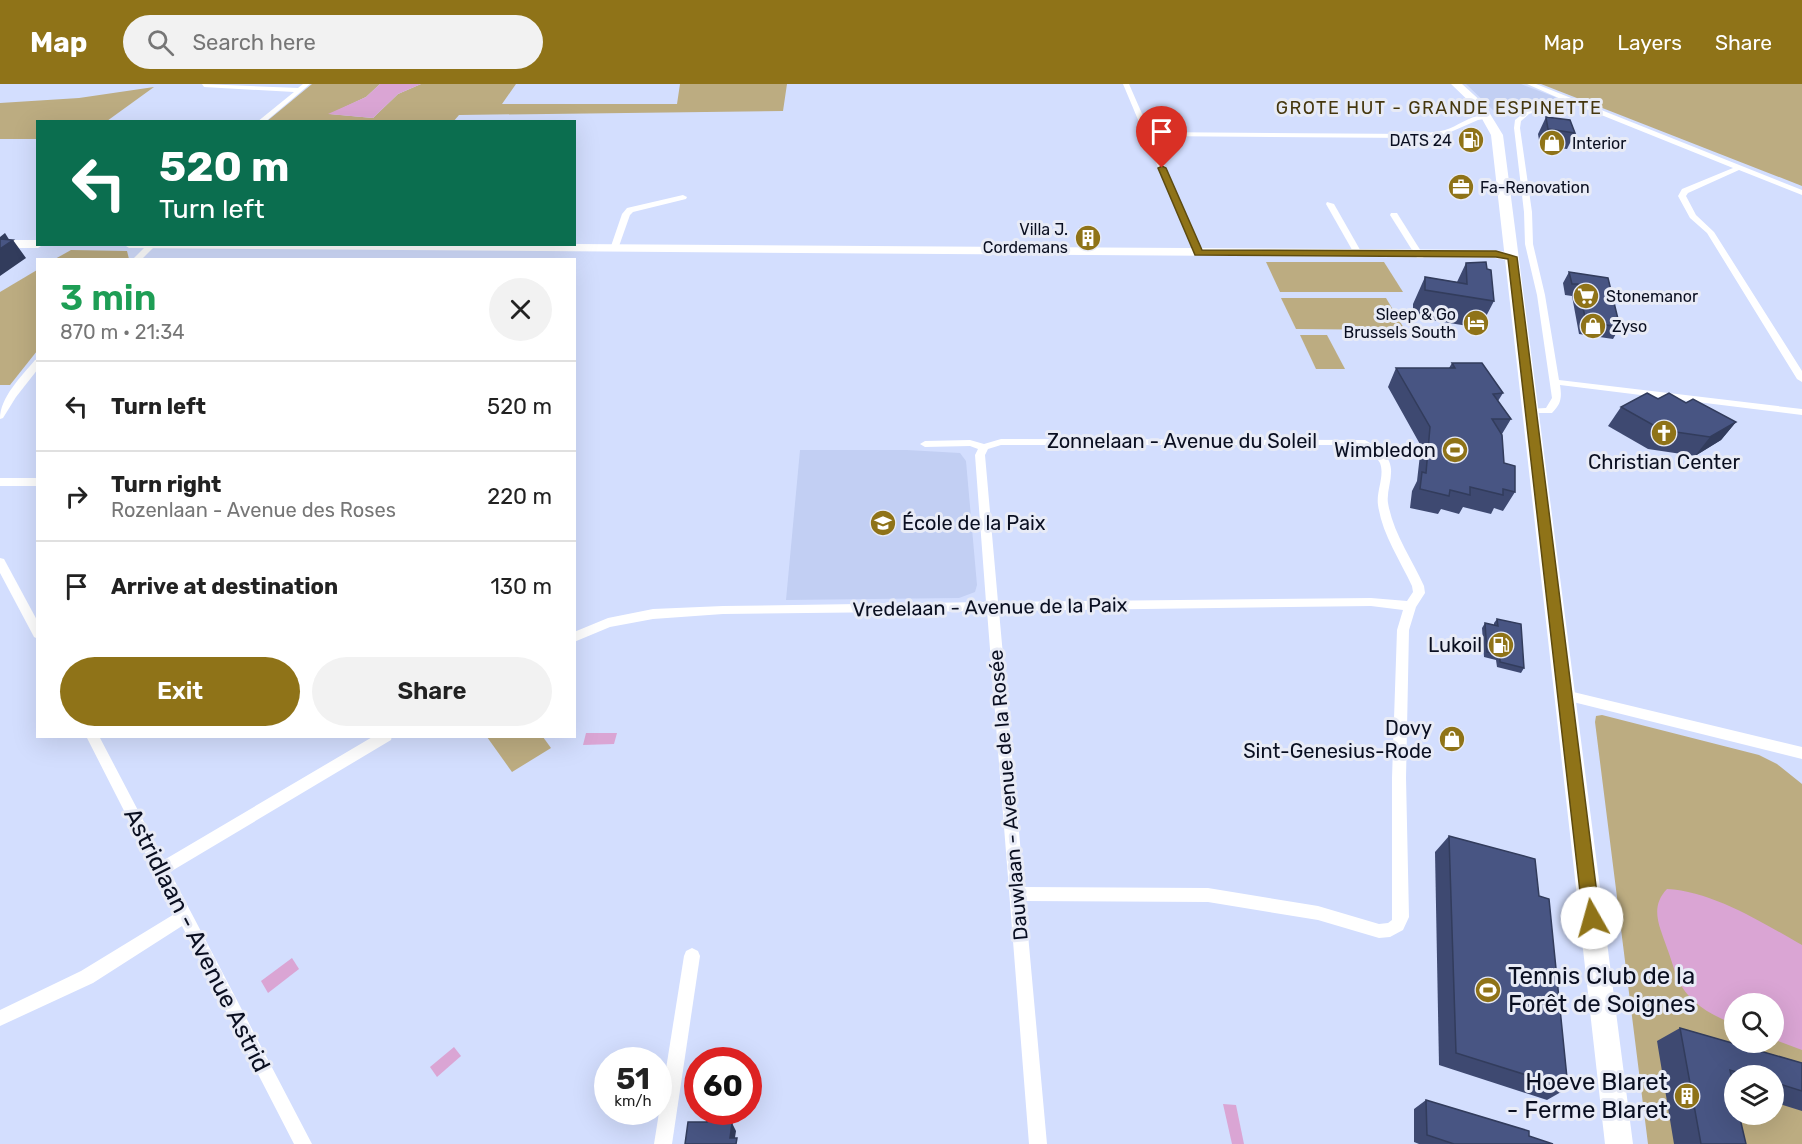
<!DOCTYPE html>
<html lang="en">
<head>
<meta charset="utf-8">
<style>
  body { margin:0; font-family:Rubik,sans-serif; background:#f2f2f2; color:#222; height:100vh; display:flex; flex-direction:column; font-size:22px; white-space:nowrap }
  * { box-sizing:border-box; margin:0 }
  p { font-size:20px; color:#767676 }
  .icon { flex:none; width:33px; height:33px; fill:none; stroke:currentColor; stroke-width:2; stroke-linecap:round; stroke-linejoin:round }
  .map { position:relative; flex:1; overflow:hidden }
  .side { position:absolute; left:36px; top:174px; width:540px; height:480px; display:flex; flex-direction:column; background:#fff; border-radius:0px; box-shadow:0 6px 24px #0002 }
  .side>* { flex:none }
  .top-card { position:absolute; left:36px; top:36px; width:540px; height:126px; border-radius:0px; box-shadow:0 6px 24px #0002; background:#0b6e4f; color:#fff; overflow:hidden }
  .buttons { position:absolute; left:1724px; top:909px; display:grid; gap:12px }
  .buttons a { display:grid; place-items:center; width:60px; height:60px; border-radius:50%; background:#fff; box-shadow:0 6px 24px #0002; font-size:30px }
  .speed { position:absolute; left:594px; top:963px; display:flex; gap:12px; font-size:30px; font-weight:700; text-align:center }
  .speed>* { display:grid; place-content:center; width:78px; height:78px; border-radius:50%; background:#fff; box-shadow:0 6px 24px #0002; line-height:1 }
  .speed small { font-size:15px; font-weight:400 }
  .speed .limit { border:9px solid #d22; background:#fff; color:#111 }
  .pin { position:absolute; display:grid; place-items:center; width:51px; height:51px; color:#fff; margin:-62px -26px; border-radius:50% 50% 50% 0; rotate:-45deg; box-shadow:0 0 6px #0007 }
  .pin .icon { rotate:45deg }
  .me { position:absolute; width:66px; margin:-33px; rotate:353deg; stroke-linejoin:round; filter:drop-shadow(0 0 4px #0008) }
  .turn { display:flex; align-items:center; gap:21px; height:126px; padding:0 24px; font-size:27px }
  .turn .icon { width:78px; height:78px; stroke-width:2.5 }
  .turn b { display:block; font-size:42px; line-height:51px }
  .round { display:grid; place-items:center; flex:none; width:63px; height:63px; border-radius:32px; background:#f2f2f2 }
  .headline { display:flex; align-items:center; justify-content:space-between; height:102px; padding:0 24px }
  h1 { font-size:36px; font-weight:600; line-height:45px; color:#1e9e55 }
  .button { display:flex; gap:12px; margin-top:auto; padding:12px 24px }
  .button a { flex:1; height:69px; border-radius:36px; background:#8f7318; color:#fff; font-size:24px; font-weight:600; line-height:69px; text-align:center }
  .button a+a { background:#f2f2f2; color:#222 }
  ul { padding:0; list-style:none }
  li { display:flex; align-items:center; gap:18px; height:90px; padding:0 24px; border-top:2px solid #e0e0e0 }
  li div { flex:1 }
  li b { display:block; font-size:22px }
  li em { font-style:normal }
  header { display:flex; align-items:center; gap:36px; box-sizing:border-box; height:84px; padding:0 30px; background:#8f7318; color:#fff }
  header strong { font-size:28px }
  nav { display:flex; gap:33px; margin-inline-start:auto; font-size:21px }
  .search { width:420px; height:54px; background:#f2f2f2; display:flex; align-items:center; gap:15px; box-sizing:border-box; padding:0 21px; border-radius:33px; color:#767676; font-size:22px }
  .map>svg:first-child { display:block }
</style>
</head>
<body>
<header>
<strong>Map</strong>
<div class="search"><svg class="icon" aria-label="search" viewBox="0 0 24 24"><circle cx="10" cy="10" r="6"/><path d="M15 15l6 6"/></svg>Search here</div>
<nav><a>Map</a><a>Layers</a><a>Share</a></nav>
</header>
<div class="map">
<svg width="1802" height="1060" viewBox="0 0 1802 1060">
  <rect width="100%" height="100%" fill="#d3defe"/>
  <g fill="#c2cff3">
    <polygon points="1466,0 1521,0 1555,13 1557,15 1527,26 1520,31 1493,26"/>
    <polygon points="800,366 907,366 960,369 966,377 977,501 975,508 959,514 786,516"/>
  </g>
  <g fill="#bcac81" fill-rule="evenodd">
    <polygon points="312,0 380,0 366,13 330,30 373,34 398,10 421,0 516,0 502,20 677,20 680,0 787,0 783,27 459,31 453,38 266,38"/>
    <polygon points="1541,0 1802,0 1802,102"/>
    <polygon points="154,3 107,37 38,38 37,55 0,55 0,19 79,14"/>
    <polygon points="71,166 127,167 129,175 55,175"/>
    <polygon points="1266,178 1384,178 1403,208 1280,208"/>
    <polygon points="37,186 37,267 10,301 0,301 0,208"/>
    <polygon points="1281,214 1386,214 1405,246 1296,245"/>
    <polygon points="1300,251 1327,251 1345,285 1316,285"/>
    <path d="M1602,631L1759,671L1777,680L1802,700V1060H1648L1595,638L1596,632ZM1734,920H1773V958H1734ZM1734,992H1773V1030H1734Z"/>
    <polygon points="487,653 543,653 551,664 512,688"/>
  </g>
  <g fill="#daa5d4">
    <polygon points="380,0 421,0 398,10 373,34 328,30 366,13"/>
    <polygon points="586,649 617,649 614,660 583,661"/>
    <path d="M1667,805C1712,807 1763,839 1802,861V966L1773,955V920H1734V940C1719,934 1706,928 1694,917C1675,899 1676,887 1667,864C1660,843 1649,824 1667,805Z"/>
    <polygon points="292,874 299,885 268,909 261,897"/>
    <polygon points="454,963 461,972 437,993 430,983"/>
    <polygon points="1223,1020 1236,1021 1244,1060 1232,1060"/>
  </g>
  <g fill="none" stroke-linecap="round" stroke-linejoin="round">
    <g fill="#fff" fill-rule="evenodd">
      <polygon points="202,0 298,4 303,0 310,0 265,38 257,38 294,8 204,3"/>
      <path d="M1123,0H1129L1150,48L1410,50C1421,49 1434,49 1445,46C1460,42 1475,26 1491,34L1478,36L1446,50L1410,54L1152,52L1202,169L1198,171L1194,169Z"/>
      <path d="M1527,0H1536L1802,106V111L1739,86L1688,109L1686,112L1696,131L1714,148L1802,287V298L1797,295L1707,149L1690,134L1678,112L1682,105L1733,84L1569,18L1529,30L1521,37L1520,44L1532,128L1533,160L1545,211L1559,296L1802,325V331L1560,301C1562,314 1561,320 1552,329H1528V325L1546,324L1552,314L1537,211L1525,160L1524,128L1514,44L1515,36L1525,28L1563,16Z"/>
      <polygon points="683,111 687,113 686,115 633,128 630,131 618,165 611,167 610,165 622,130 627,124"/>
      <polygon points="1327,118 1334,120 1363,171 1362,173 1355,171 1326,120"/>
      <polygon points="1391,129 1397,129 1424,172 1423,174 1417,174 1390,131"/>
      <polygon points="148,160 156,161 141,176 132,176"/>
      <path d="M38,275V285L16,313L3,334L0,335C0,313 21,293 35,276Z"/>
      <path d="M1001,355L1365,356C1374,361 1384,367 1389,377C1395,391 1386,405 1388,419C1393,449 1412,475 1424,502L1425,509L1416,523L1409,546L1406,694L1409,833L1403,846L1390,853L1379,854L1318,836L1208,818L1025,817L1047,1060H1029L987,527L723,530L653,535L610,543L574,558V548L608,534L653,525L723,522L986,518L975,371L978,365L970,362L925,363L920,360L925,357L970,356L984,360ZM1001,361H1359C1366,366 1376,371 1380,379C1385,392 1376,407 1378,421C1382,450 1400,476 1412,502L1413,508L1407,517L1371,514L998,518L985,371L988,365ZM1371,522L1403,526L1397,546L1392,694V836L1388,839L1379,840L1318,822L1208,804L1024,803L999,527Z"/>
      <rect x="0" y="394" width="38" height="8"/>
      <polygon points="0,474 4,475 38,538 38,555 34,553 0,489"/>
      <polygon points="1565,606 1802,663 1802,675 1565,616 1560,615 1559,611 1560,607"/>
      <polygon points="86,652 99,652 164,776 374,652 392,652 391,656 170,788 312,1060 294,1060 182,842 93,899 0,942 0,926 81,887 176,829"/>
      <polygon points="692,864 698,867 700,872 672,1060 654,1060 684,872 686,867"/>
    </g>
    <g fill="#fff" fill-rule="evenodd">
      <polygon points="0,156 38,156 38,160 44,160 38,164 0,164"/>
      <polygon points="123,160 574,160 1495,166 1516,170 1518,173 1512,177 1495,174 129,164"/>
    </g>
    <polygon fill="#fff" fill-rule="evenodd" points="1451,0 1462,0 1484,20 1503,51 1633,1060 1605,1060 1491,51 1476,24"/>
  </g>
  <g fill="#3e4971">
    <polygon points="1546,33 1575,49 1567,65 1540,62 1538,50"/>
    <polygon points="1466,179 1487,185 1494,217 1480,244 1413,233 1413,220 1425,193 1457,198"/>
    <polygon points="1569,188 1620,243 1613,255 1579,250 1572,212 1565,211 1563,199"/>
    <polygon points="1452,279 1503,309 1498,317 1511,335 1502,350 1504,379 1515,408 1503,427 1494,424 1491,430 1463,423 1459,430 1441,425 1438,430 1410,424 1412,407 1417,397 1421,362 1388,303 1396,284 1449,284"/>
    <polygon points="1686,319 1736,338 1721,356 1695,372 1648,365 1608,342 1621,323"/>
    <polygon points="1497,535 1524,584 1521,589 1497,583 1496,576 1484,573 1482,544 1485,539 1494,541 1494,539"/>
    <polygon points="1449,752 1539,812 1568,1004 1547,1016 1439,981 1435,768"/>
    <polygon points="1680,944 1802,979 1802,1027 1773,1018 1773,992 1734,992 1734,1030 1746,1060 1674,1060 1657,957"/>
    <polygon points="1426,1016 1529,1052 1553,1060 1419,1060 1414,1058 1414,1025"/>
  </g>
  <g fill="#323c5c">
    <polygon points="5,149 10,157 13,156 26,174 0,192 0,153"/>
    <polygon points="1736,338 1721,356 1695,372 1710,353"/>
    <polygon points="724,1028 728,1037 727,1047 722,1039"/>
    <polygon points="732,1039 736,1047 734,1060 730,1054"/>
  </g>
  <g fill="#485583" stroke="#323c5c" stroke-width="1.5">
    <polygon points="1546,33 1570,36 1575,49 1548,45"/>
    <polygon points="0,155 13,156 0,165"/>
    <polygon points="1486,178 1487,185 1491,186 1494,217 1425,206 1425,193 1467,200 1466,179"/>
    <polygon points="1569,188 1608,194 1620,243 1586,238 1578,200 1572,200"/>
    <polygon points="1452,279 1482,279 1503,309 1493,310 1511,335 1492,335 1502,351 1504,379 1515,382 1515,408 1503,405 1503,411 1470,403 1470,411 1450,406 1449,412 1420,405 1422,388 1426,389 1430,343 1396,284 1455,284"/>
    <polygon points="1647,309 1658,315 1669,309 1686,319 1693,315 1736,338 1710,353 1662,346 1621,323"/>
    <polygon points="1497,535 1521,540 1524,584 1500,578 1500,571 1487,568 1485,539 1498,542"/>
    <polygon points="1449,752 1535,775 1539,812 1549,815 1568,1004 1456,969"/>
    <polygon points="1680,944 1802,979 1802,1007 1773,998 1773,992 1750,992 1730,986 1734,1005 1734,1030 1739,1030 1746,1060 1701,1060"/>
    <polygon points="1426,1016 1529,1047 1529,1052 1553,1060 1454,1060 1427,1051"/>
    <polygon points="708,1028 724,1028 722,1039 732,1039 730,1054 737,1054 736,1060 685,1060 688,1038 707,1038"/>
  </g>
  <polygon fill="#8f7318" stroke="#5d4b10" stroke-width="1.5" points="1162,82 1166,84 1202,166 1496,167 1517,173 1600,834 1598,840 1592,843 1585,840 1583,834 1508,175 1496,173 1195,171 1158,84"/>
  <defs>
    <g id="fuel-disc" transform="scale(1.35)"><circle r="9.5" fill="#8f7318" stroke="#e8ebf6"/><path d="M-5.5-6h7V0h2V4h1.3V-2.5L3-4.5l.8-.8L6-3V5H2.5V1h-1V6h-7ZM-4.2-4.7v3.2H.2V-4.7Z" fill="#fff"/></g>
    <g id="shop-disc" transform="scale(1.35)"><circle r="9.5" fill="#8f7318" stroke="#e8ebf6"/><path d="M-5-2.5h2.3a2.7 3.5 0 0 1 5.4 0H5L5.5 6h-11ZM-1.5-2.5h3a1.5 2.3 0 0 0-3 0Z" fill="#fff"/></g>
    <g id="office-disc" transform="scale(1.35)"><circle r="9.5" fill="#8f7318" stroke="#e8ebf6"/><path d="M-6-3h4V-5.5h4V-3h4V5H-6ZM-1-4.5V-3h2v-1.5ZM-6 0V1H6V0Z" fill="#fff"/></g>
    <g id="building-disc" transform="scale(1.35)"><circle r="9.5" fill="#8f7318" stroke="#e8ebf6"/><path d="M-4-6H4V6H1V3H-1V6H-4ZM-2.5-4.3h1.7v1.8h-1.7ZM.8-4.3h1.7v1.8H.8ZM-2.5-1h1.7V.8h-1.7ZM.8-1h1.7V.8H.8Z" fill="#fff"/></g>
    <g id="supermarket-disc" transform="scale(1.35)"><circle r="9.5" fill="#8f7318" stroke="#e8ebf6"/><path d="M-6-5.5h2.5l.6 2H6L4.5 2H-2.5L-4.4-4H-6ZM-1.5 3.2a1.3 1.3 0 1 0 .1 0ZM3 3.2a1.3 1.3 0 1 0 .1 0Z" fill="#fff"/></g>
    <g id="hotel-disc" transform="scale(1.35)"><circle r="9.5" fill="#8f7318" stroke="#e8ebf6"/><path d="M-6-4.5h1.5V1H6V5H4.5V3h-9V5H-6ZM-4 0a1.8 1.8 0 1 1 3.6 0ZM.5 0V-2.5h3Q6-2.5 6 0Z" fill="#fff"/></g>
    <g id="church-disc" transform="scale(1.35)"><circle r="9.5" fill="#8f7318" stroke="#e8ebf6"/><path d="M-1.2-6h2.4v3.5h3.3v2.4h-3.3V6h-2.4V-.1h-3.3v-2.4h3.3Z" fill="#fff"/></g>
    <g id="stadium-disc" transform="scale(1.35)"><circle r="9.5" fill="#8f7318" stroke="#e8ebf6"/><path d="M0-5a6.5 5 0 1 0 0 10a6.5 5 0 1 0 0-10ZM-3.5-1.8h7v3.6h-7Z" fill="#fff"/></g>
    <g id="school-disc" transform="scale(1.35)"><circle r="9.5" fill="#8f7318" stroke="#e8ebf6"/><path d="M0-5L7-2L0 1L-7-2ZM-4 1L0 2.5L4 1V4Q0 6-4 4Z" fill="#fff"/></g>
  </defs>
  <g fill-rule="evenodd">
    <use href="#fuel-disc" x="1471" y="56"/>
    <use href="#shop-disc" x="1552" y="59"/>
    <use href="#office-disc" x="1461" y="103"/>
    <use href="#building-disc" x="1088" y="154"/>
    <use href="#supermarket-disc" x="1586" y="212"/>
    <use href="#hotel-disc" x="1476" y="239"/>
    <use href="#shop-disc" x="1593" y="242"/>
    <use href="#church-disc" x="1664" y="349"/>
    <use href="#stadium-disc" x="1455" y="366"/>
    <use href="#school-disc" x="883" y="439"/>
    <use href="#fuel-disc" x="1501" y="561"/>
    <use href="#shop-disc" x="1452" y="655"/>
    <use href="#stadium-disc" x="1488" y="906"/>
    <use href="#building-disc" x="1687" y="1012"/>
  </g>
  <g text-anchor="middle" stroke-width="6" stroke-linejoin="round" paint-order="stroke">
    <g font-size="16" fill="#0a0f21" stroke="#e8ebf6" text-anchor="start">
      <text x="1452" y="62" text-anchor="end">DATS 24</text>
      <text x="1572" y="65">Interior</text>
      <text x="1480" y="109">Fa-Renovation</text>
      <text x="1068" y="151" text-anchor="end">Villa J.<tspan x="1068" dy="18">Cordemans</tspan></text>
      <text x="1606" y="218">Stonemanor</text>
      <text x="1456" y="236" text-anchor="end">Sleep &amp; Go<tspan x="1456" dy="18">Brussels South</tspan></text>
      <text x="1612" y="248">Zyso</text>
    </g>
    <g font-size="18" letter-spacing="1.5" fill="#45370e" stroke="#e8ebf6">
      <text x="1439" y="30">GROTE HUT - GRANDE ESPINETTE</text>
    </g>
    <g font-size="20" fill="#0a0f21" stroke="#e8ebf6">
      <text x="1182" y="364">Zonnelaan - Avenue du Soleil</text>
      <text transform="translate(990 523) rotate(-1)" y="7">Vredelaan - Avenue de la Paix</text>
      <text transform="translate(1008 711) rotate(-95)" y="7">Dauwlaan - Avenue de la Rosée</text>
    </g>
    <g font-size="20" fill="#0a0f21" stroke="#e8ebf6" text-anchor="end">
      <text x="1436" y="373">Wimbledon</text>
      <text x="1664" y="385" text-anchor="middle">Christian Center</text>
      <text x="902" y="446" text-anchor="start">École de la Paix</text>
      <text x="1482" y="568">Lukoil</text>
      <text x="1432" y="651">Dovy<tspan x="1432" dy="23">Sint-Genesius-Rode</tspan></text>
    </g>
    <g font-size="24" fill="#0a0f21" stroke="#e8ebf6">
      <text transform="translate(197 856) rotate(63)" y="8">Astridlaan - Avenue Astrid</text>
    </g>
    <g font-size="24" fill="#0a0f21" stroke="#e8ebf6" text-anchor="start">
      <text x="1508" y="900">Tennis Club de la<tspan x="1508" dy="28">Forêt de Soignes</tspan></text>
      <text x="1668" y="1006" text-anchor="end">Hoeve Blaret<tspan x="1668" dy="28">- Ferme Blaret</tspan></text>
    </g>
  </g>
</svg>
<div class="buttons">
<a><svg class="icon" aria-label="search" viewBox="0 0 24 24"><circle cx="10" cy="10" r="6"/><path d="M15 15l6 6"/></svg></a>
<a><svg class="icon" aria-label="layers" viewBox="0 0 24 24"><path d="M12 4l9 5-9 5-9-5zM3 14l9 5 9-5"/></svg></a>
</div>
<div class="speed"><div>51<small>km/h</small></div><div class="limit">60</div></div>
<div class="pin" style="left:1162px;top:84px;background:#d93025"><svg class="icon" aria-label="arrive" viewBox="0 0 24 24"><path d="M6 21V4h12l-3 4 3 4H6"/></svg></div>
<svg class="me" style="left:1592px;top:834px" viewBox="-20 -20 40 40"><circle r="19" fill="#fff"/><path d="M0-13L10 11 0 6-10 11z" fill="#8f7318"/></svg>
<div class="top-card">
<div class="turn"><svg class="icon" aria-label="left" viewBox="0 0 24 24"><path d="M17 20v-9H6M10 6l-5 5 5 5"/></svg><div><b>520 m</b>Turn left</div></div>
</div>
<section class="side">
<div class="headline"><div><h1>3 min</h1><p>870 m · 21:34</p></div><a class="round"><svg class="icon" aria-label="close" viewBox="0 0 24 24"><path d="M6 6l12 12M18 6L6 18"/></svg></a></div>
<ul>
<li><svg class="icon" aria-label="left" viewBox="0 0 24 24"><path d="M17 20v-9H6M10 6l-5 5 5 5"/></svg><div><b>Turn left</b></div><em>520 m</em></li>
<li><svg class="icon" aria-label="right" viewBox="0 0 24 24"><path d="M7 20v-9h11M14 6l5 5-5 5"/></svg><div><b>Turn right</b><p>Rozenlaan - Avenue des Roses</p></div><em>220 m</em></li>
<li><svg class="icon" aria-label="arrive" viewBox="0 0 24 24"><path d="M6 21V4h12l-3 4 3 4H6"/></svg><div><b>Arrive at destination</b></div><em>130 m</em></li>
</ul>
<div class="button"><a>Exit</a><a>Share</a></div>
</section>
</div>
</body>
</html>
